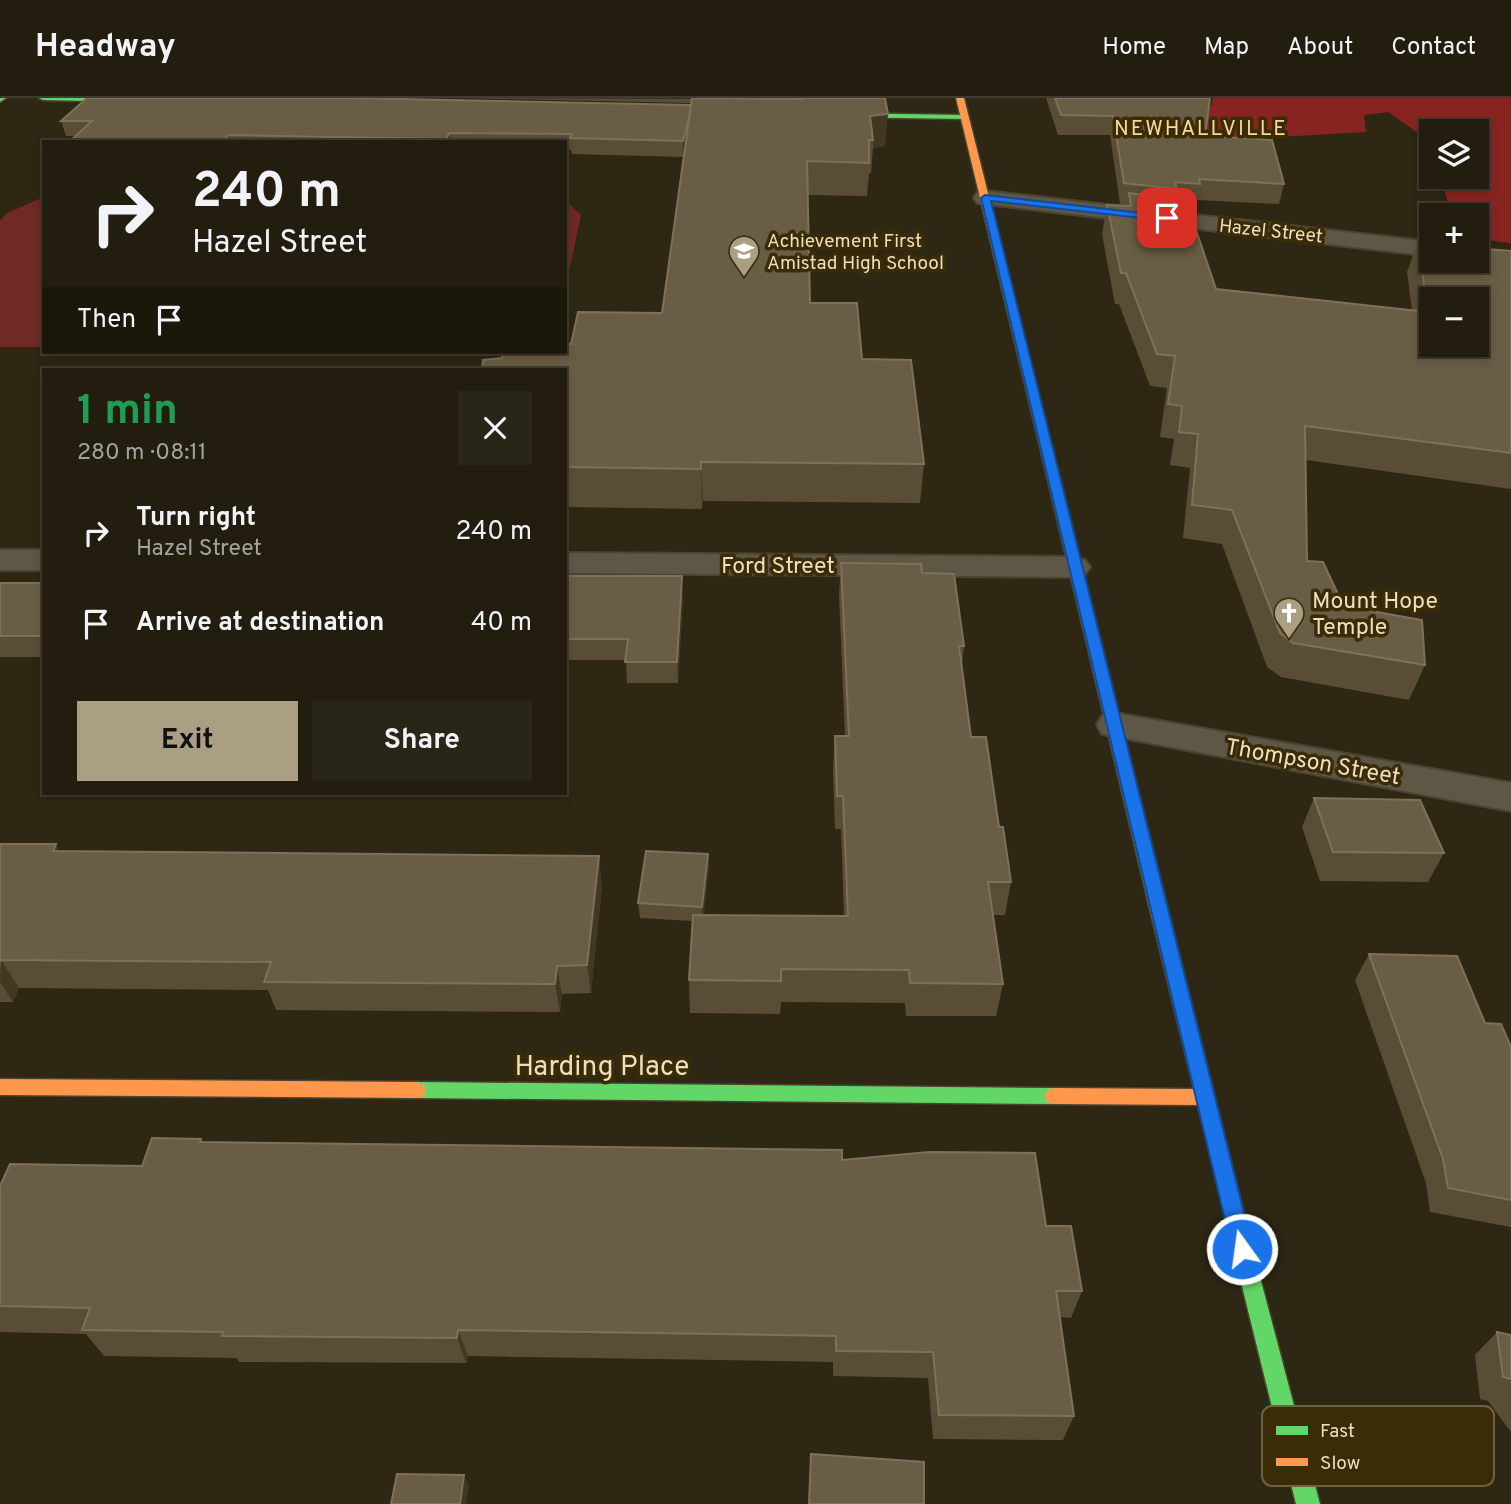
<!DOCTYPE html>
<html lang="en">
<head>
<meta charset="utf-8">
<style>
  body { margin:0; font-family:Overpass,sans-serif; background:#2a2617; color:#f1f3f6; height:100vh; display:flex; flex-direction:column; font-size:26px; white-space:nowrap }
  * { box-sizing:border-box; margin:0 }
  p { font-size:23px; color:#a2a29e }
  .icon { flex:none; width:38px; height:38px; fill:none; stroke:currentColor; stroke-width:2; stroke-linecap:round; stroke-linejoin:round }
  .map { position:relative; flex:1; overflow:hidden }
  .panel { position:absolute; left:42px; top:270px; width:525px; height:427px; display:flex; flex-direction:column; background:#221d0e; border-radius:0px; box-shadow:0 4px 10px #0003,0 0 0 2px #3f3b2e }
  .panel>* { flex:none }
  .hud { position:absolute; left:42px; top:42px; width:525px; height:214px; border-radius:0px; box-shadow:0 4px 10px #0003,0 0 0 2px #3f3b2e; background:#221d0e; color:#f1f3f6; overflow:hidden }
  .fabs { position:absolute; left:1419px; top:21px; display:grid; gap:14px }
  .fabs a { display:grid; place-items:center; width:70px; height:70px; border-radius:0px; background:#221d0e; box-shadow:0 4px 10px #0003,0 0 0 2px #3f3b2e; font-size:35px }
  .pin { position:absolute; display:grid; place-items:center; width:60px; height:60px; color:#fff; margin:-30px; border-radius:14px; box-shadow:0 4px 10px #0006 }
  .me { position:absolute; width:77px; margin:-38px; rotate:346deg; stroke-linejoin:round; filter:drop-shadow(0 0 5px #0008) }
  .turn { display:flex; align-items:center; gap:24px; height:147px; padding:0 35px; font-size:32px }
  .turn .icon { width:91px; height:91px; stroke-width:2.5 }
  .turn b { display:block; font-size:49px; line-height:60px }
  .then { display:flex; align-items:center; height:66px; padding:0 35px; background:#0003; gap:14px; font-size:26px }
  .round { display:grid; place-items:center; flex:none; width:74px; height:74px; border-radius:0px; background:#2a2617 }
  .head { display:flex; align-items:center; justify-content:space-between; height:119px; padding:0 35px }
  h1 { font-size:42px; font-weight:700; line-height:52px; color:#1e9e55 }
  .cta { display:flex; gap:14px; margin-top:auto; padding:14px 35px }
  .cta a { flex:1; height:80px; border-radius:0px; background:#ab9f83; color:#111; font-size:28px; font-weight:700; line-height:80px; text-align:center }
  .cta a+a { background:#2a2617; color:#f1f3f6 }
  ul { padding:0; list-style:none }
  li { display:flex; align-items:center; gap:21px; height:91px; padding:0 35px }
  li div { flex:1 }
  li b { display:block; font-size:26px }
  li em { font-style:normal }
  header { display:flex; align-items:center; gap:42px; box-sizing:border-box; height:98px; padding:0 35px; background:#221d0e; border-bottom:2px solid #3f3b2e }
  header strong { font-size:33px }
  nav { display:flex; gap:38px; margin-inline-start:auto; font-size:24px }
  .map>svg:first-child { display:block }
</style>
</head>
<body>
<header>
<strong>Headway</strong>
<nav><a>Home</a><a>Map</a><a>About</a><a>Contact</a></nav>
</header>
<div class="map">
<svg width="1511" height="1406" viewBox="0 0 1511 1406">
  <rect width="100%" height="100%" fill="#2e2713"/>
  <g fill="#712923">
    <polygon points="44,99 44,249 0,249 0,123 7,115"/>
    <polygon points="565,102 581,117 565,193"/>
  </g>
  <polygon fill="#882420" points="1213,0 1511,0 1511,145 1477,141 1477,117 1451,117 1441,79 1477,79 1477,33 1432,33 1431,53 1428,42 1388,14 1364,17 1366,34 1191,44 1189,8 1211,8"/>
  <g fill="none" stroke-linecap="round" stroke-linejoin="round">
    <g stroke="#4a4431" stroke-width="4">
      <g id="street">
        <polygon points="985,93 1432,144 1432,158 977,105 974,100 977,95"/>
        <rect x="0" y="452" width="44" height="20"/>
        <polygon points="565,455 1074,459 1085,462 1090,469 1085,476 1074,479 565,475"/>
        <polygon points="1115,615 1511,685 1511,713 1102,636 1097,627 1102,618"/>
      </g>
    </g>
    <g stroke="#4a4431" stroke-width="3">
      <g id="fast">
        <polygon points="0,0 6,0 0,4"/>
        <polygon points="39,0 142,0 144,2 140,4 43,2"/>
        <polygon points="834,15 964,17 968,19 964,21 837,19"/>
        <polygon points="1045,341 1051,345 1169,816 1166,821 1154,821 1151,816 1039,345"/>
        <polygon points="417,984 1054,990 1061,992 1064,998 1061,1004 1054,1006 417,1000 410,998 408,992 410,986"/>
        <polygon points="1246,1154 1253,1157 1256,1164 1320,1406 1296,1406 1236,1164 1239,1157"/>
      </g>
    </g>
    <g stroke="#4a4431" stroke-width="3">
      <g id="slow">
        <polygon points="956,0 964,0 1051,345 1049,347 1045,349 1039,345"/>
        <polygon points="1160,809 1166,811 1169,816 1256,1164 1253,1171 1246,1174 1239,1171 1236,1164 1198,1007 1054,1006 1047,1004 1044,998 1047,992 1054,990 1194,991 1151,816 1154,811"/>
        <polygon points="0,981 417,984 424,986 426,992 424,998 417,1000 0,997"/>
      </g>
    </g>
    <use href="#street" fill="#5e5746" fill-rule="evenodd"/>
    <use href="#fast" fill="#63d668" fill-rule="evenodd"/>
    <use href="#slow" fill="#ff974d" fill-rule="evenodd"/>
  </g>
  <g fill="#5a4d36">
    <polygon points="457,0 802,1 885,48 873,50 871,75 869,75 867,98 807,97 810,205 862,261 924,366 920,405 703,403 702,411 565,409 565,271 502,260 571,246 662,215 683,59 572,56 571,52 565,52 565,44 69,44 75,38 66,38 61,23 691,7 691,5"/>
    <polygon points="1046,0 1210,0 1205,38 1284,86 1279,106 1197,102 1196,106 1187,106 1216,191 1412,212 1407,174 1418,144 1511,153 1511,391 1306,362 1307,463 1338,496 1425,567 1409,602 1281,579 1267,569 1222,446 1183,440 1190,370 1170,367 1174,341 1160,339 1167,290 1150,288 1119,206 1115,206 1102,136 1107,107 1127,107 1120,106 1110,37 1058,37"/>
    <polygon points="841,465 922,475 964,548 962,567 971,639 999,729 1011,784 1005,817 993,817 1003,886 996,918 906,918 905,905 781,904 780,916 690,915 689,882 692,823 640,820 638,805 708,756 709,770 703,817 844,818 841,731 835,731 833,671 835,638 845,638 839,498"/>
    <polygon points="44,485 44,559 0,559 0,486"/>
    <polygon points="565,485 683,499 678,585 627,585 626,562 565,562"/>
    <polygon points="1314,700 1444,755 1428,784 1320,783 1302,729"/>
    <polygon points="0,746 61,754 602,787 591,895 562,896 560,914 276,912 268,892 19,890 13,904 0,904"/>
    <polygon points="1369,856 1485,925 1511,949 1511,1129 1430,1114 1426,1085 1355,882"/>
    <polygon points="201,1041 203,1044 842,1062 1046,1128 1082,1193 1071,1220 1060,1219 1074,1318 1063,1342 933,1341 928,1280 833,1278 833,1264 468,1258 466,1265 239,1264 237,1260 104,1258 86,1236 0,1234 0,1088 142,1068"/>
    <polygon points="1497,1234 1511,1237 1511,1334 1488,1303 1480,1301 1475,1257"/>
  </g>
  <g fill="#423722">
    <polygon points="693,7 683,59 683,43"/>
    <polygon points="888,16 885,48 873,50 873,42 870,18"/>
    <polygon points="449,35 450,44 446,44 446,41"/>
    <polygon points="229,37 231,44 222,44"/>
    <polygon points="701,364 703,403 702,411 701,371"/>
    <polygon points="682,478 683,499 678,585 677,564"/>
    <polygon points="56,746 72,775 53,753"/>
    <polygon points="708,756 709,770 703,823 702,809"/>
    <polygon points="599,758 602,787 591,895 587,867"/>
    <polygon points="1,862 19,890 13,904 0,884"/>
    <polygon points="557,868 562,896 560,914 555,886"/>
    <polygon points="458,1232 468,1258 466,1265 457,1240"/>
    <polygon points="464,1377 469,1388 466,1406 460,1406"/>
  </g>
  <g fill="#6a5d45" stroke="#7f7158" stroke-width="2" fill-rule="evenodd">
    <polygon points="87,0 352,0 691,7 689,20 683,43 570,40 572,36 449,35 446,41 229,37 222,44 69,44 92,23 61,23"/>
    <polygon points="692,0 802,1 805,0 885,0 888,16 870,18 873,42 869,42 869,65 807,63 810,205 857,205 862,261 911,262 924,366 701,364 701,371 565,369 565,271 482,271 483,262 502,260 503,254 565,254 565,246 571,246 578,214 662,215"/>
    <polygon points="1055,0 1210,0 1205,38 1272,42 1284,86 1199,81 1200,86 1175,84 1177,91 1124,85 1113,18 1061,17"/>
    <path d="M1129,95L1186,102L1216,191L1428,214L1418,144L1432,145V163H1477V150L1511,153V355L1305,328L1307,463L1323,464L1338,496L1366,512L1422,522L1425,567L1293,545L1280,535L1232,412L1192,407L1198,336L1179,334L1182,308L1168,306L1175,258L1157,256L1126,175H1121L1107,107L1131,108ZM1432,201H1477V247H1432Z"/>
    <polygon points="841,465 921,466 922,475 954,476 964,548 959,548 971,639 986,639 999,729 1003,729 1011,784 988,784 1003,886 910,885 909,872 781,871 781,883 689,882 693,817 848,818 843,698 837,698 835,638 849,638"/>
    <polygon points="569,478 682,478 677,564 625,564 628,541 565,541 565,485 568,485"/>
    <polygon points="1,485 44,485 44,538 0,538 0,486"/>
    <polygon points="1314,700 1420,702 1444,755 1333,754"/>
    <polygon points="0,746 56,746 53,753 599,758 587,867 557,868 555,886 264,884 271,864 1,862 0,864"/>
    <polygon points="646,753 708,756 702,809 638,805"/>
    <polygon points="1369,856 1457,858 1485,925 1501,926 1511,949 1511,1102 1448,1090 1443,1061"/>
    <polygon points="152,1040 201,1041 200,1044 842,1052 842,1062 929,1054 1035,1055 1046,1128 1071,1128 1082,1193 1056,1193 1074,1318 939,1317 933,1254 836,1253 836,1238 458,1232 457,1240 222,1238 223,1234 82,1232 90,1210 0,1208 0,1088 10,1066 142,1068"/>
    <polygon points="1497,1234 1511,1237 1511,1281 1503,1279"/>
    <polygon points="811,1356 924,1364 924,1406 809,1406"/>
    <polygon points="397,1376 464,1377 460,1406 391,1406"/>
  </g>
  <polygon fill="#1a73e8" stroke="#114b97" stroke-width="2" points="985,97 1167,118 1172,120 1167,123 991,103 1253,1151 1250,1158 1242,1161 1235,1158 1232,1151 981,100"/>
  <defs>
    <g id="school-pin" transform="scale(1.575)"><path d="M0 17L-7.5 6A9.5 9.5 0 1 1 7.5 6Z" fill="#ab9f83" stroke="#3a2c07"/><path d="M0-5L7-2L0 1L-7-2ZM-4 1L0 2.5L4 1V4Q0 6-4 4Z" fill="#fff"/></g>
    <g id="church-pin" transform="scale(1.575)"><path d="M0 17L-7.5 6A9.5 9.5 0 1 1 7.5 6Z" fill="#ab9f83" stroke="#3a2c07"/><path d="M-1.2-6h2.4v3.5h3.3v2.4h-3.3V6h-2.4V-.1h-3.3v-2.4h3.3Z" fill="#fff"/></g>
  </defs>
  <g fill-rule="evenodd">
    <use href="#school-pin" x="744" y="153"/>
    <use href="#church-pin" x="1289" y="515"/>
  </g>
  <g text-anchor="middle" stroke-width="7" stroke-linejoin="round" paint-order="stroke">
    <g font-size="19" fill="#eedfbf" stroke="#3a2c07">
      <text transform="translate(1271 132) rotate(6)" y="7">Hazel Street</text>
    </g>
    <g font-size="19" fill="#eedfbf" stroke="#3a2c07" text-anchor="start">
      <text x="767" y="149">Achievement First<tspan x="767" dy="22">Amistad High School</tspan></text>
    </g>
    <g font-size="21" letter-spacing="2" fill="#f8d996" stroke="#3a2c07">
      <text x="1201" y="37">NEWHALLVILLE</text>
    </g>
    <g font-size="23" fill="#eedfbf" stroke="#3a2c07">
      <text x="778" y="475">Ford Street</text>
      <text transform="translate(1313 663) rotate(10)" y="8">Thompson Street</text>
    </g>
    <g font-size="23" fill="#eedfbf" stroke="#3a2c07" text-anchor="start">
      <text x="1312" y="510">Mount Hope<tspan x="1312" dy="26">Temple</tspan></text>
    </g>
    <g font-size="28" fill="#eedfbf" stroke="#3a2c07">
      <text x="602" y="977">Harding Place</text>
    </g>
  </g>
  <rect x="1262" y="1308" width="232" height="80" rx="10" fill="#3a2c07" stroke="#70623e" stroke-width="2"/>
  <rect x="1276" y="1328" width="32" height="9" fill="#63d668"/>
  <rect x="1276" y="1360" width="32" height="8" fill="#ff974d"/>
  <g font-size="19" fill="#eedfbf">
    <text x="1320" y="1339">Fast</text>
    <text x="1320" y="1371">Slow</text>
  </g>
</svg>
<div class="fabs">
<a><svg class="icon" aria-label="layers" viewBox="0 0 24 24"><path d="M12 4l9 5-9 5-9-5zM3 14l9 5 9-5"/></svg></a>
<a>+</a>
<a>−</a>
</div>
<div class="pin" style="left:1167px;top:120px;background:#d93025"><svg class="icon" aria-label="arrive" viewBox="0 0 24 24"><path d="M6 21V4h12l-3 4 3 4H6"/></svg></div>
<svg class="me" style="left:1242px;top:1151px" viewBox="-20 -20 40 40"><circle r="17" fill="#1a73e8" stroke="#fff" stroke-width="3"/><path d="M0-11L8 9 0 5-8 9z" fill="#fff"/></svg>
<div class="hud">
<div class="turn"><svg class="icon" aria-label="right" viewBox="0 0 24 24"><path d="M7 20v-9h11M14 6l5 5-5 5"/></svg><div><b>240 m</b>Hazel Street</div></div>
<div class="then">Then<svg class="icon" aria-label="arrive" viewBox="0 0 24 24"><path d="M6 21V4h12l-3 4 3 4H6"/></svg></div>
</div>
<section class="panel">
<div class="head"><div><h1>1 min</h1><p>280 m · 08:11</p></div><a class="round"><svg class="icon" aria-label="close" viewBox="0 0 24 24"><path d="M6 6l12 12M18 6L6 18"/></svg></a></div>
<ul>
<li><svg class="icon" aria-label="right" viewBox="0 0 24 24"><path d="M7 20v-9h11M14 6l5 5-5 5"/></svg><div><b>Turn right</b><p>Hazel Street</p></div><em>240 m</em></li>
<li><svg class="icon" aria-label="arrive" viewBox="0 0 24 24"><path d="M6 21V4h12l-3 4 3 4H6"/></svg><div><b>Arrive at destination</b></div><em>40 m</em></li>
</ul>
<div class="cta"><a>Exit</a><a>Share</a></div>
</section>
</div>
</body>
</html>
